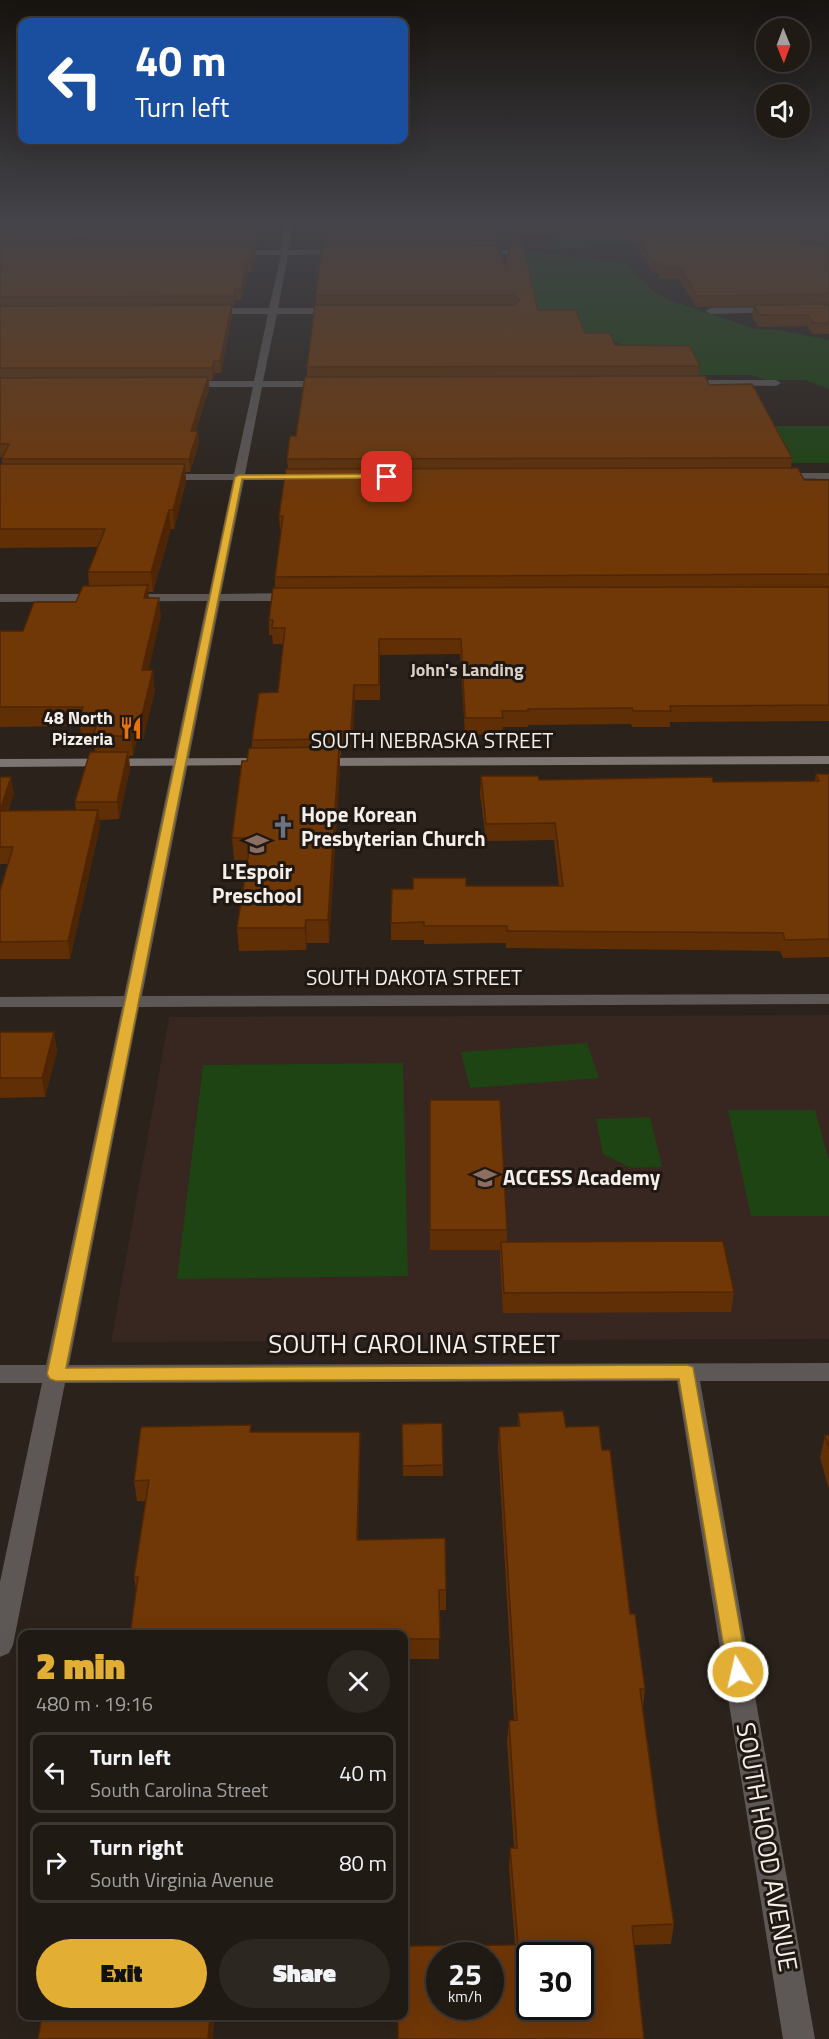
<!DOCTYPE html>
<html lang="en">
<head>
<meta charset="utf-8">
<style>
  body { margin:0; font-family:"Titillium Web",sans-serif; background:#2d2722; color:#f1f3f6; height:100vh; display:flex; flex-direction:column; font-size:22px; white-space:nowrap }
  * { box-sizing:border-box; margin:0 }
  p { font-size:20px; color:#a2a1a0 }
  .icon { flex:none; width:33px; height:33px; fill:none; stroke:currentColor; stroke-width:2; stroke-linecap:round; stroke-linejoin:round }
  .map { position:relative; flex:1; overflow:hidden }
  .drawer { position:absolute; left:18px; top:1630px; width:390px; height:390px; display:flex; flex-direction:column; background:#201a14; border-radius:12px; box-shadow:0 6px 24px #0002,0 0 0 2px #3d3834 }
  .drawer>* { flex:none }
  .banner { position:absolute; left:18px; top:18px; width:390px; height:126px; border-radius:12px; box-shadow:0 6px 24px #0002,0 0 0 2px #3d3834; background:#1a4fa0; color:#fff; overflow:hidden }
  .needle { width:39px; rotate:179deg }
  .fabs { position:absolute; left:756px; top:18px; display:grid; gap:12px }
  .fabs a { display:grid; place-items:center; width:54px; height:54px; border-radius:50%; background:#201a14; box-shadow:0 6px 24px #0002,0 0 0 2px #3d3834; font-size:30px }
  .speed { position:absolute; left:426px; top:1942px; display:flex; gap:12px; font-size:30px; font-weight:700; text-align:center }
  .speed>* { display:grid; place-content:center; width:78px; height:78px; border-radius:50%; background:#201a14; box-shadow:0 6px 24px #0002,0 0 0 2px #3d3834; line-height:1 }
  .speed small { font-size:15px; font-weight:400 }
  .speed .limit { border:3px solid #111; border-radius:9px; background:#fff; color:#111 }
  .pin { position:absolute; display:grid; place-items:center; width:51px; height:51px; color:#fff; margin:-26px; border-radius:12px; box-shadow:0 3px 9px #0006 }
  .me { position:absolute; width:66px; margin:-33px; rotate:351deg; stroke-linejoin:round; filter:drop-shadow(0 0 4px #0008) }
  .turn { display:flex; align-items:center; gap:21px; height:126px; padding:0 18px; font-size:27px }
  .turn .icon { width:78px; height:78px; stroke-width:2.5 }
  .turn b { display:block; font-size:42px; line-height:51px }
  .round { display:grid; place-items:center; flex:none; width:63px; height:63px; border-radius:32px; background:#2d2722 }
  .summary { display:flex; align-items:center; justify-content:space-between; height:102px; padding:0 18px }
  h1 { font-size:36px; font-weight:800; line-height:45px; color:#e2af34 }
  .primary-button { display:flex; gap:12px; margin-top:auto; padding:12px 18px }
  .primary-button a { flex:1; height:69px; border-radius:36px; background:#e2af34; color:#111; font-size:24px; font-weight:800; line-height:69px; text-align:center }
  .primary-button a+a { background:#2d2722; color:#f1f3f6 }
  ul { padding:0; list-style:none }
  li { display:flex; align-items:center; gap:18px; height:81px; margin:0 12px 9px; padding:0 6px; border:3px solid #3d3834; border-radius:12px }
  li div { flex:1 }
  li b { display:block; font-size:22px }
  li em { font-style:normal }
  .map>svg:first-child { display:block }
</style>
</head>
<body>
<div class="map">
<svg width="829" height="2039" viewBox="0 0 829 2039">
  <rect width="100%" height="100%" fill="#2a221b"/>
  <polygon fill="#382620" points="829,1015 829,1339 111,1342 169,1017"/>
  <g fill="#1d4412">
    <polygon points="472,222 573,222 601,226 605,238 647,238 649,245 550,249 556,241 548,231 533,229 467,229"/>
    <polygon points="527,252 625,262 655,293 672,301 756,329 780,330 829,340 829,389 805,380 768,380 750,375 698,375 623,356 619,344 607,337 577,335 533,316 510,257"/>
    <polygon points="770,426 829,426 829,463 789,463"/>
    <polygon points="587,1043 599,1078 470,1088 461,1052"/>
    <polygon points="403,1063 408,1276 177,1279 203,1065"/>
    <polygon points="728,1110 815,1110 829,1161 829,1216 751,1216"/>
    <polygon points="650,1117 662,1167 631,1168 603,1154 596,1119"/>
  </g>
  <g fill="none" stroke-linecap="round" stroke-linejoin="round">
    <g fill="#5d5855" fill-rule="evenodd">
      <polygon points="285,222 293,222 289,250 344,250 348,252 344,254 288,255 278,308 337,308 341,311 337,314 277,314 263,381 327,381 332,384 327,387 262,387 245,474 308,474 313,477 308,480 244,480 221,594 296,593 302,597 296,601 220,601 142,996 829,994 829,1004 139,1007 69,1365 829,1363 829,1381 700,1381 815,2039 783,2039 677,1381 65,1383 13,1645 9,1653 0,1657 0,1582 42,1383 0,1383 0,1365 46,1365 122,1007 0,1007 0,997 124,996 207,601 0,602 0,594 209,594 233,480 162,480 157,477 162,474 234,474 253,387 186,387 181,384 186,381 254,381 268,314 209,314 205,311 209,308 269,308 281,255 230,255 226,253 230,251 281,250"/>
      <polygon points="476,250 519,250 523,252 519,254 473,254 472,252"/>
      <polygon points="776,307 780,310 779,312 710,314 706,311 710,308"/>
      <polygon points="684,380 776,380 781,383 776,386 681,385 681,381"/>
      <polygon points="780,473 829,473 829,479 776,478 775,476"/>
    </g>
    <g fill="#7d7571" fill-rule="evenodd">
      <polygon points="829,756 829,764 315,766 308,762 315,758"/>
      <polygon points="266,758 271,759 273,762 271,765 0,767 0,759"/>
    </g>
  </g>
  <g fill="#602f06">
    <polygon points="0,222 264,222 258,248 255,248 256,257 252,272 248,272 242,300 236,300 234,307 232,307 232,316 221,373 215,373 212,380 209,380 209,389 196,431 198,431 199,444 190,472 185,472 186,482 174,529 171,529 153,592 148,592 149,598 161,616 148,670 155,690 143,739 137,739 133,756 129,756 130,769 119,819 99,820 100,826 70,959 0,959 0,891 8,864 0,864 0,777 14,793 8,811 76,810 75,802 95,752 93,739 81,739 80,726 0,727 0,631 23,631 76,602 89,586 88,572 98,547 0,548 0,464 2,464 2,457 0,457"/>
    <polygon points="517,222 829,222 829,334 812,334 807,326 758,327 752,316 753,306 696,307 679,279 660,279 657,273 653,273 631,237 522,237 522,244 538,310 585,333 615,345 700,366 699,376 792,458 791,468 804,480 829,480 829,721 670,722 670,727 632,727 631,724 528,725 528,727 503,727 502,734 465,735 460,654 380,655 380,700 355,700 352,747 341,747 341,756 340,756 340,768 329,943 307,943 306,950 239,951 237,928 248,860 234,860 232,838 247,761 252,748 252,740 278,692 283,644 273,644 272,635 269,635 269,620 275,588 275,577 281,530 280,530 279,516 288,469 287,459 296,436 307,377 307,367 316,305 316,295 324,247 324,238 496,238 496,246 505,266 513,246 513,238"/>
    <polygon points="816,774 829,774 829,957 783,958 780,951 506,948 506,943 424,944 424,940 391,940 391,923 413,889 466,886 559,886 554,840 486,841 480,793 481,776 539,780 713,782 815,781"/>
    <polygon points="0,1032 54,1032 57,1051 45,1097 0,1098"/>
    <polygon points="430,1100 507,1230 507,1242 734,1292 731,1312 503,1313 500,1262 500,1250 430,1250"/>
    <polygon points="518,1413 566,1427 630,1614 645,1689 643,1708 658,1823 674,1924 671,1944 634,1945 515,1945 509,1868 510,1848 514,1848 507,1741 509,1721 514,1720 498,1447 499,1427 518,1427"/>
    <polygon points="402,1424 443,1465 443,1476 403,1476"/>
    <polygon points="252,1432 360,1432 360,1452 358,1540 446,1590 446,1610 439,1610 439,1659 404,1659 404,1635 130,1635 136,1590 134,1577 146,1501 137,1501 134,1481"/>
    <polygon points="825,1435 829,1435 829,1489 820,1458"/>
  </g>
  <g fill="#4e2605">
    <polygon points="261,222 264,222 258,248 257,238"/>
    <polygon points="255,247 256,257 252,272 252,261"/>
    <polygon points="247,261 248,272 242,300 241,289"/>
    <polygon points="235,289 236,300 234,307 234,296"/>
    <polygon points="232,305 232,316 221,373 220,361"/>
    <polygon points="214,361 215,373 212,380 212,368"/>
    <polygon points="208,377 209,389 192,444 191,431"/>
    <polygon points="198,431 199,444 190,472 189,459"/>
    <polygon points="185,464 186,482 174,529 173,510"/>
    <polygon points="169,510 171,529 153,592 151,572"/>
    <polygon points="148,585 149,604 144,598"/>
    <polygon points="159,598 161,616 144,690 142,670"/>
    <polygon points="153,670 155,690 143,739 141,719"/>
    <polygon points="354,685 355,700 352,747 351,731"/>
    <polygon points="135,719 137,739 133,756 131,736"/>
    <polygon points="339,747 340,768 329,943 328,920"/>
    <polygon points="128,752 130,769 119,819 117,802"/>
    <polygon points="11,777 14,793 2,827 0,810"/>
    <polygon points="98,810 100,826 70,959 68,941"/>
    <polygon points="306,920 307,943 306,950 305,928"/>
    <polygon points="54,1032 57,1051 45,1097 42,1078"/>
    <polygon points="360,1432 360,1452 358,1560 357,1540"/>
    <polygon points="210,2016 215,2016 213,2039 208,2039"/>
  </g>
  <g fill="#703707" stroke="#4e2605" stroke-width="1.5" fill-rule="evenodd">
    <polygon points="0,222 261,222 257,238 0,239"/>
    <polygon points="326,222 491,222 496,238 324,238"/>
    <polygon points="517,222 829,222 829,237 799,236 798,243 829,245 829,294 697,296 680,268 661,268 658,263 654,263 632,227 519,227 522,239 513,238"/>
    <polygon points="523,244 538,310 576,310 585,333 610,333 615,345 690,346 700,366 307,367 315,305 513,305 520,300 513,295 316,295 322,247 499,246 505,266 511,246"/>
    <polygon points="0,247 255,247 252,261 247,261 241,289 235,289 234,296 0,297"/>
    <polygon points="829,304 829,323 813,323 808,315 760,315 753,305"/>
    <polygon points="232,305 220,361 214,361 212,368 0,368 0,306"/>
    <polygon points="705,376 709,385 752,384 792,458 287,459 290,436 296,436 305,377"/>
    <polygon points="208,377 191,431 198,431 189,459 2,459 9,444 0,444 0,378"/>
    <polygon points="0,464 185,464 173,510 169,510 151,572 88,572 105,529 0,529"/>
    <polygon points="798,468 804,480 829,480 829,574 275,577 283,516 279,516 286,469"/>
    <polygon points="148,585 144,598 159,598 142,670 153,670 141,719 135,719 131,736 93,736 98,720 79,720 83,707 0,707 0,631 23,631 34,602 76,602 83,586"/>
    <polygon points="829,587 829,705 670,706 671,711 633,711 632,708 528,709 528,711 502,711 503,718 465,718 461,639 379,639 379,685 354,685 351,731 341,731 340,739 252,740 259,693 278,692 285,628 272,628 273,620 269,620 273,588"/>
    <polygon points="339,747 328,920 306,920 305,928 237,928 251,838 232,838 242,761 247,761 249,748"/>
    <polygon points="90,752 128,752 117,802 75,802"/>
    <polygon points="816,774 829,774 829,939 785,940 783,933 507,931 507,926 424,926 424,922 391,923 392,889 413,889 413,878 466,878 466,886 563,886 555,823 486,824 481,776 538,776 539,780 712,777 713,782 819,781"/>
    <polygon points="0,777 11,777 0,810"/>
    <polygon points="98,810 68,941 0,942 0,891 13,847 0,847 0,811"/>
    <polygon points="0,1032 54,1032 42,1078 0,1078"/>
    <polygon points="430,1100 500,1100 507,1230 430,1230"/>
    <polygon points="723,1241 734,1292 504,1293 501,1242"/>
    <path d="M563,1411L566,1427L599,1426L602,1450H610L630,1614H635L645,1689H640L658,1823L674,1924L632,1926L644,2039H398V2016H404V1946L518,1945L510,1848H517L509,1721L517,1720L499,1427L520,1426L518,1413ZM440,1956H490V2007H440ZM530,1956H580V2007H530Z"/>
    <polygon points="442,1423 443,1465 403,1466 402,1424"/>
    <polygon points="251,1425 250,1432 360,1432 357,1540 445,1538 446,1590 439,1590 440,1639 404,1639 404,1635 372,1635 372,1629 244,1629 243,1635 130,1635 138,1577 134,1577 149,1480 134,1481 141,1427"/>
    <polygon points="825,1435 829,1435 829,1449"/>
    <polygon points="42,2016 210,2016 208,2039 38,2039"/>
  </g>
  <linearGradient id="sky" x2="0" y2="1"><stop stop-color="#17130f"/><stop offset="0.44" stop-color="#44444a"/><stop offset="1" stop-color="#44444a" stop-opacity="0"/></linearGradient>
  <rect width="829" height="508" fill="url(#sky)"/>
  <polygon fill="#e2af34" stroke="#937222" stroke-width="1.5" points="387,474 391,477 390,478 242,479 66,1368 687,1365 693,1367 748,1672 745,1679 738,1682 730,1679 728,1672 679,1379 56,1381 50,1379 47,1374 235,477 239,475"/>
  <defs>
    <g id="restaurant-bare" transform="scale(1.8)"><path d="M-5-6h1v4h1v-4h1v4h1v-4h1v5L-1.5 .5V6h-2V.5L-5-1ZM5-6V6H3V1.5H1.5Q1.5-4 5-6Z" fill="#e8710a" stroke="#201812" stroke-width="2.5" paint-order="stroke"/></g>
    <g id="church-bare" transform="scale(1.8)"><path d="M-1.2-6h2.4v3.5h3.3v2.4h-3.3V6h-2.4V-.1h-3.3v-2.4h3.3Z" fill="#6b7280" stroke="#201812" stroke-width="2.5" paint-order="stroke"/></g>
    <g id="school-bare" transform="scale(1.8)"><path d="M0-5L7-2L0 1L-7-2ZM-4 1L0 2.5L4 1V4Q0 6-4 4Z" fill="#8d6e63" stroke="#201812" stroke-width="2.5" paint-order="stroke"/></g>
  </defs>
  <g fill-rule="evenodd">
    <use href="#restaurant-bare" x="131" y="728"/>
    <use href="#church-bare" x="283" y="827"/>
    <use href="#school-bare" x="257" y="844"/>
    <use href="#school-bare" x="485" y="1178"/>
  </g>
  <g text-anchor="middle" stroke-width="6" stroke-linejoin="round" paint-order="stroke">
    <g font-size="18" font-weight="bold" fill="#d8cec5" stroke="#201812">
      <text x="467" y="676">John's Landing</text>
    </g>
    <g font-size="18" font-weight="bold" fill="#f4efea" stroke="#201812" text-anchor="end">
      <text x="113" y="724">48 North<tspan x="113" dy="21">Pizzeria</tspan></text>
    </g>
    <g font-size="21" fill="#f4efea" stroke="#201812">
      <text x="432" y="748">SOUTH NEBRASKA STREET</text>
      <text x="414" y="985">SOUTH DAKOTA STREET</text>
    </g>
    <g font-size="21" font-weight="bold" fill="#f4efea" stroke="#201812" text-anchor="start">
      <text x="301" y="822">Hope Korean<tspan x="301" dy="24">Presbyterian Church</tspan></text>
      <text x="257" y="879" text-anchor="middle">L'Espoir<tspan x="257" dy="24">Preschool</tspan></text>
      <text x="503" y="1185">ACCESS Academy</text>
    </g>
    <g font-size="26" fill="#f4efea" stroke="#201812">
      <text x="414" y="1353">SOUTH CAROLINA STREET</text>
      <text transform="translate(767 1847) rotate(80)" y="9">SOUTH HOOD AVENUE</text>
    </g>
  </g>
</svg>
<div class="fabs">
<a><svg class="needle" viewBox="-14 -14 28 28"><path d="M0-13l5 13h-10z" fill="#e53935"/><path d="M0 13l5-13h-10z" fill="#a2a1a0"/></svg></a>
<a><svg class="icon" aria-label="sound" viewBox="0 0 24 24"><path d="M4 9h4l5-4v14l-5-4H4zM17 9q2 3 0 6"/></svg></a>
</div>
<div class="speed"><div>25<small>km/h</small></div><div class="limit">30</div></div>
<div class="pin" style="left:387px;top:477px;background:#d93025"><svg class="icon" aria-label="arrive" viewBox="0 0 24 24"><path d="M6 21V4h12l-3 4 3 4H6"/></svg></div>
<svg class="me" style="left:738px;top:1672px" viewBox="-20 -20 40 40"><circle r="17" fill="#e2af34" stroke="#fff" stroke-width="3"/><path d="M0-11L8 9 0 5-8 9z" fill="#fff"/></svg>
<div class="banner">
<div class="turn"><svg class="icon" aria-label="left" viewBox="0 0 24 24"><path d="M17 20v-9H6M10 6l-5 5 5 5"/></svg><div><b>40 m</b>Turn left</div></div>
</div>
<section class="drawer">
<div class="summary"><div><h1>2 min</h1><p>480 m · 19:16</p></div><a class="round"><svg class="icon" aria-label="close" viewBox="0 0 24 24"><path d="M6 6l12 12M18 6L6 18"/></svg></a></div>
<ul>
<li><svg class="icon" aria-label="left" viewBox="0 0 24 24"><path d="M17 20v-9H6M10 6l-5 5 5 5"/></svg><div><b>Turn left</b><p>South Carolina Street</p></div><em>40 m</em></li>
<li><svg class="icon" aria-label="right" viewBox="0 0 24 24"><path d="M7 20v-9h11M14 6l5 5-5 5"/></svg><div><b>Turn right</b><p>South Virginia Avenue</p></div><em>80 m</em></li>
</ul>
<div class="primary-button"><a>Exit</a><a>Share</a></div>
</section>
</div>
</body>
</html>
